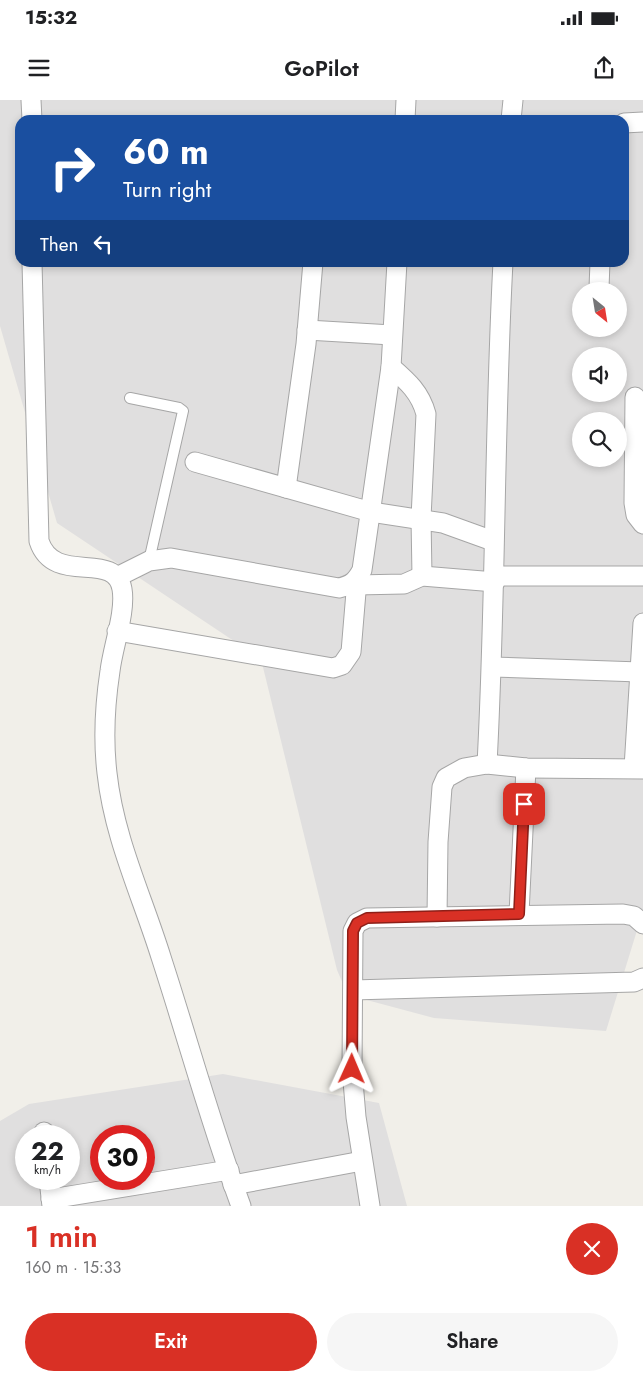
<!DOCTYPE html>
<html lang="en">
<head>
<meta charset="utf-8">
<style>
  body { margin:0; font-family:Jost,sans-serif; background:#f6f6f6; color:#202124; height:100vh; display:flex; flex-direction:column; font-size:19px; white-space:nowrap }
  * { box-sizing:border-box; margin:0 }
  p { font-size:16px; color:#757577 }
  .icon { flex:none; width:28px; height:28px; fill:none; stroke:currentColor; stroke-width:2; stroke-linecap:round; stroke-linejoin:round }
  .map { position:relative; height:1106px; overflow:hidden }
  .side { display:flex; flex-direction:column; background:#fff; flex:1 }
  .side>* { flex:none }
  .guide { position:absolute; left:15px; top:15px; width:614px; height:152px; border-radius:15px; box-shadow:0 2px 8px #0003; background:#1a4fa0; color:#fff; overflow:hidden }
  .needle { width:32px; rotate:150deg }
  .buttons { position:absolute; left:572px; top:182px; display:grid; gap:10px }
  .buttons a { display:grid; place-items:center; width:55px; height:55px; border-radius:50%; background:#fff; box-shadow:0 2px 8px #0003; font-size:25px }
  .speed { position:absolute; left:15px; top:1025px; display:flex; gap:10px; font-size:25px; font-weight:700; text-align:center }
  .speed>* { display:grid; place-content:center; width:65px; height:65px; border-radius:50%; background:#fff; box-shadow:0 2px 8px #0003; line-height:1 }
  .speed small { font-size:12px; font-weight:400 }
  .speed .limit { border:8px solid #d22; background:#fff; color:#111 }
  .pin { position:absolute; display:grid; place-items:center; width:42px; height:42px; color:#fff; margin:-21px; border-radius:10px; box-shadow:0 2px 8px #0006 }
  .me { position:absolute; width:55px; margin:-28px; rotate:1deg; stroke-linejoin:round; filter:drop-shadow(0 0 4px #0008) }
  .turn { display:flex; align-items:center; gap:18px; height:105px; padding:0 25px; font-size:22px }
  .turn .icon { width:65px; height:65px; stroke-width:2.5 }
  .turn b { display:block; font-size:35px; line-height:42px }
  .then { display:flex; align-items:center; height:48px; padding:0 25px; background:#0003; gap:10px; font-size:19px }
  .round { display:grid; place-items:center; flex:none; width:52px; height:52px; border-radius:26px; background:#f6f6f6 }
  .head { display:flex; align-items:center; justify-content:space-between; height:85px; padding:0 25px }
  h1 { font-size:30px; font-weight:600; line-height:38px; color:#d93025 }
  .action { display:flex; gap:10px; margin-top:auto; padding:10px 25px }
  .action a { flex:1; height:58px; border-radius:30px; background:#d93025; color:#fff; font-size:20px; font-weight:600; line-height:58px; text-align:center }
  .action a+a { background:#f6f6f6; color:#202124 }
  .status { display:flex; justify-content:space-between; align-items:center; height:35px; padding:0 25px; background:#fff; direction:ltr }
  .status svg { height:14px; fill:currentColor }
  header { display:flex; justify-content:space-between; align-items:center; height:65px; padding:0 25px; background:#fff; font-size:22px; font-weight:600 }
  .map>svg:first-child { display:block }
</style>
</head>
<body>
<div class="status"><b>15:32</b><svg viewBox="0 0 49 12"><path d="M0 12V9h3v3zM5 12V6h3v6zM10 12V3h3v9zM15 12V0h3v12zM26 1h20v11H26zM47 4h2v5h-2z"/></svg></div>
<header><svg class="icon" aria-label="menu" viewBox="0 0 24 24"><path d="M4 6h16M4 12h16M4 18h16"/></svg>GoPilot<svg class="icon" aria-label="share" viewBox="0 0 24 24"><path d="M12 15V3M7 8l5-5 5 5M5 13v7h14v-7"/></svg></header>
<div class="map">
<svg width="643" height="1106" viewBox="0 0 643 1106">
  <rect width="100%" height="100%" fill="#f1efe9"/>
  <g fill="#e0dfdf" fill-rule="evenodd">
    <path d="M0,0H643V811L606,931L434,918L348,895L337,870L261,559L57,423L0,226ZM20,20H624V162H20ZM581,191H619V229H581ZM581,256H619V294H581ZM581,321H619V359H581Z"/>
    <path d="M223,974L379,1003L407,1106H0V1021L29,1004ZM26,1036H69V1079H26ZM101,1036H144V1079H101Z"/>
  </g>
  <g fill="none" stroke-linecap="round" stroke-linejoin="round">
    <g stroke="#a6a6a6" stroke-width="12">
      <polyline id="service" points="130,298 179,308 183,311 149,461"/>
    </g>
    <g stroke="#a6a6a6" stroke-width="21">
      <g id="minor">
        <polyline points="31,0 32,20"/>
        <polyline points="405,20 406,0"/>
        <polyline points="511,20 513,0"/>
        <polyline points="624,23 643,22"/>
        <path d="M32,162L39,441C54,487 115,449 122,489C126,512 113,546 110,571C105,604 103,639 107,673C114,738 142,796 161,857C188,940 211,1025 241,1106"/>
        <polyline points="599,188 600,162"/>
        <polyline points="307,230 392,235"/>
        <path d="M391,267C407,281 420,292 426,314L421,418L422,476"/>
        <polyline points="635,297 634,403 636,415 643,424"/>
        <polyline points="195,362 371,412 443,423 493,441"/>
        <polyline points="286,388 306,244 313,162"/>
        <polyline points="495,476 643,476"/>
        <path d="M117,477L149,461L171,458L339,488C352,485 356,481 362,470L391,267L397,162"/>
        <polyline points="356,485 404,484 422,476 495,482"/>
        <polyline points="117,531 333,568 342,565 351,552 357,480"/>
        <polyline points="492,567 640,572"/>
        <path d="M487,664C496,497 494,330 503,162"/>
        <polyline points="634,668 643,523"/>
        <polyline points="519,814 526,668"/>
        <polyline points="437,817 438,742 442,687 446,678 464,668 487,664 526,668 643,669"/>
        <polyline points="353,890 634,882 643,878"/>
        <polyline points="44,1032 44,1036"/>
        <polyline points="49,1079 52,1106"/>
        <polyline points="233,1085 362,1061"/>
        <polyline points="51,1099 229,1070"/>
        <polyline points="370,1106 356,1017 352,969 353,831 357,823 367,818 623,814 634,816 643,824"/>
      </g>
    </g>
    <use href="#service" stroke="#fff" stroke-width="10"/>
    <use href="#minor" stroke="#fff" stroke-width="19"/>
  </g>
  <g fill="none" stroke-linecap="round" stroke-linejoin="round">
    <g stroke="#8d1f18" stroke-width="12">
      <polyline id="route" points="352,969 353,831 357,823 367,818 519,814 524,704"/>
    </g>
    <use href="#route" stroke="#d93025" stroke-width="9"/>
  </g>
</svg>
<div class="buttons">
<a><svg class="needle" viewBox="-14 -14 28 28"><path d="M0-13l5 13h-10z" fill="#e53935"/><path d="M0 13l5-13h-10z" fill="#757577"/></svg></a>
<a><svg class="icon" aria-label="sound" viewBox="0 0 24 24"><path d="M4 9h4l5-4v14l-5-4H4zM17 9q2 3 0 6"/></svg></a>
<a><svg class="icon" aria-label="search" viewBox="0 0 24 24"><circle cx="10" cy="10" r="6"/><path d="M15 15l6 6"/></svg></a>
</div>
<div class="speed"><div>22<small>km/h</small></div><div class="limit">30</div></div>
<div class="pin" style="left:524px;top:704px;background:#d93025"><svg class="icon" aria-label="arrive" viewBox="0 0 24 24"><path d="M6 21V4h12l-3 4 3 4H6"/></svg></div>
<svg class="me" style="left:352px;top:969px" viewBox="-20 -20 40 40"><path d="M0-17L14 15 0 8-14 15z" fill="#d93025" stroke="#fff" stroke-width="4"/></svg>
<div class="guide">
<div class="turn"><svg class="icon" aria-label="right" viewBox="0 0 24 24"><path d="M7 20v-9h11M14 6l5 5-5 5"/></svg><div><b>60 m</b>Turn right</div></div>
<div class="then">Then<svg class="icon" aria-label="left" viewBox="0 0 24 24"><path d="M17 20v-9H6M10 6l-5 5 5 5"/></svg></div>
</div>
</div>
<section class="side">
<div class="head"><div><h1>1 min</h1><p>160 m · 15:33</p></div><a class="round" style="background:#d93025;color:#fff"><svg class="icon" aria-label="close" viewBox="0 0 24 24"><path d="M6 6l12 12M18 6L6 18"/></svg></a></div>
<div class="action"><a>Exit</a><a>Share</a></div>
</section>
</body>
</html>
